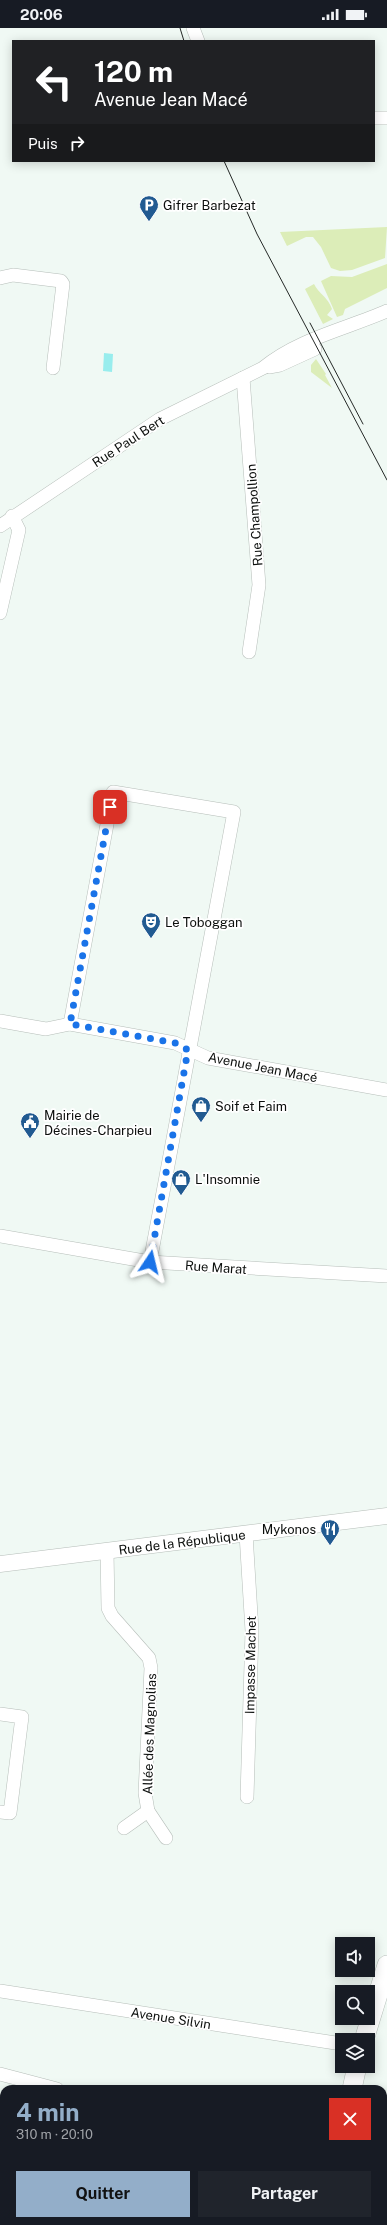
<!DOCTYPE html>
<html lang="fr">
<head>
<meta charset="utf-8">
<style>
  body { margin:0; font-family:"Public Sans",sans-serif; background:#20242c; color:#f1f3f6; height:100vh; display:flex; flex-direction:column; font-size:15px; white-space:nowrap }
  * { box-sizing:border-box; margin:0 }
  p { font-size:13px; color:#9ea1a6 }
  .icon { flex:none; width:22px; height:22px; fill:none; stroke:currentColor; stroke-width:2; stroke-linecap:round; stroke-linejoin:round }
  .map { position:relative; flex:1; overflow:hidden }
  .side { position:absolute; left:0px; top:2057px; width:387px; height:140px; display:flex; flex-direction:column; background:#171b24; border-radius:12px 12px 0 0; box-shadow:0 2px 10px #0003 }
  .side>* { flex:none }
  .banner { position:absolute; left:12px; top:12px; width:363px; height:122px; border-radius:0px; box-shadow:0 2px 10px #0003; background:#202124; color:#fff; overflow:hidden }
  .fabs { position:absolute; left:335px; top:1909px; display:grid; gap:8px }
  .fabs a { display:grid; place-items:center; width:40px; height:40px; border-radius:0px; background:#171b24; box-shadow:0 2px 10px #0003; font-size:20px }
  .pin { position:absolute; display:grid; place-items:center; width:34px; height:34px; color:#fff; margin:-17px; border-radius:8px; box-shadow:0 2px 6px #0006 }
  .me { position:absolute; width:44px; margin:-22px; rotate:10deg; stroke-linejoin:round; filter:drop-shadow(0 0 3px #0008) }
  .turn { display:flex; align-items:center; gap:14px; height:84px; padding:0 16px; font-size:18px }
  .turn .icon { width:52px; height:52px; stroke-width:2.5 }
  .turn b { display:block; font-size:28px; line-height:34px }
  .then { display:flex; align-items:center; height:38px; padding:0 16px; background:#0003; gap:8px; font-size:15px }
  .round { display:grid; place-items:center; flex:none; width:42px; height:42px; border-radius:0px; background:#20242c }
  .overview { display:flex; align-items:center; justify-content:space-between; height:68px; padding:0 16px }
  h1 { font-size:24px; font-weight:700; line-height:30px; color:#93aec9 }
  .action { display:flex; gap:8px; margin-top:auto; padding:8px 16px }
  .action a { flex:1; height:46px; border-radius:0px; background:#93aec9; color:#111; font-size:16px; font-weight:700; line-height:46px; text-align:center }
  .action a+a { background:#20242c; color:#f1f3f6 }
  .status { display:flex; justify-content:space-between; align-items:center; height:28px; padding:0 20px; background:#171b24; direction:ltr }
  .status svg { height:11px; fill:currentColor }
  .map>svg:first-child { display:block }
</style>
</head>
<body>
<div class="status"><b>20:06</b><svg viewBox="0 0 49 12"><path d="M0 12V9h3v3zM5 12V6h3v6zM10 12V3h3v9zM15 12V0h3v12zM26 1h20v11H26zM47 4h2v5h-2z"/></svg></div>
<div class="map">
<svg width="387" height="2197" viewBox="0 0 387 2197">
  <rect width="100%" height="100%" fill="#f0f9f4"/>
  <g fill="#dcedb8">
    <polygon points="387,199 385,230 352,242 340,243 331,240 321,219 313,209 306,209 287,218 280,204"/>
    <polygon points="387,236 387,260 345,281 343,287 337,289 321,253 331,248 352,249"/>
    <path d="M314,256C319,266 328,269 332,281L327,287L333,291L323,296L305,261Z"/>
    <polygon points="316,331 326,346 325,347 332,360 311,344 311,337"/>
  </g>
  <polygon fill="#98eded" points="104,325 113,326 112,344 103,343"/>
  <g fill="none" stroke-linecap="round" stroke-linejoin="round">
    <g stroke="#b6beb9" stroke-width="14">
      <g id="minor">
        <polyline points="193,0 198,13"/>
        <polyline points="374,90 387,90"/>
        <polyline points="0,250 13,247 61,253 63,256 53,340"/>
        <polyline points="269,339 280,337 315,321"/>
        <polyline points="243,350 259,557 249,624"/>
        <path d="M0,498L160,391L263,340C298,311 346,301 387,283"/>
        <polyline points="0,585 19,502 12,488"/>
        <polyline points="0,993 46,1001 70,996 175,1015 208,1030 387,1062"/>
        <polyline points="70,996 113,764 234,784 150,1234"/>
        <polyline points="0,1208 150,1234 387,1248"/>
        <polyline points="246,1506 252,1603 247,1769"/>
        <polyline points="107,1523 108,1580 112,1588 149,1630 151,1640 145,1765 148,1783 166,1810"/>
        <polyline points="0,1686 22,1689 10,1785 0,1784"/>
        <polyline points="124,1800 148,1783"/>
        <polyline points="0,1963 342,2016"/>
        <polyline points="0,2046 57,2061"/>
      </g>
    </g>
    <g stroke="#b6beb9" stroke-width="17">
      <polyline id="tertiary" points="0,1536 387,1488"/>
    </g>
    <g stroke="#b6beb9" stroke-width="20">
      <g id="secondary">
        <polyline points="364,2012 387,1937"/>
        <polyline points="352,2061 357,2038"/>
        <polyline points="344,2193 344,2197"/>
      </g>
    </g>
    <use href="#minor" stroke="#fff" stroke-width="13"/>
    <use href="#tertiary" stroke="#fff" stroke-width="16"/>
    <use href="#secondary" stroke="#fff" stroke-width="19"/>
    <g stroke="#252927" stroke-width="1">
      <polyline points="180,0 184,13"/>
      <polyline points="224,133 257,206 387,452"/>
      <polyline points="310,295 363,396"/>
    </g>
  </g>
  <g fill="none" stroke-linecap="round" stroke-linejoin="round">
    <polyline stroke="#1a73e8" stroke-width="7" stroke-dasharray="0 12.6" points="110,779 70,996 175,1015 188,1022 150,1234"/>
  </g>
  <defs>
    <g id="parking-pin" transform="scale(1)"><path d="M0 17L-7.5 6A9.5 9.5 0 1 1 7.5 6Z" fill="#215a91" stroke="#fff"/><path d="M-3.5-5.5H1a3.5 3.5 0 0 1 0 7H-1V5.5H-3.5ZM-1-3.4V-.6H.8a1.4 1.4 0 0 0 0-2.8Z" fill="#fff"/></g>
    <g id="theatre-pin" transform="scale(1)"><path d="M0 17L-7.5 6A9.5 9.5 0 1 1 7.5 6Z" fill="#215a91" stroke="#fff"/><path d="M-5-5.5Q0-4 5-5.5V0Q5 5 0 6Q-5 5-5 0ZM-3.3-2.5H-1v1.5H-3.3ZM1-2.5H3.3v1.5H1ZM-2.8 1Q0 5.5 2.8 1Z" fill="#fff"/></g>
    <g id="shop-pin" transform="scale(1)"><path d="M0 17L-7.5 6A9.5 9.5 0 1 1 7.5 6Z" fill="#215a91" stroke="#fff"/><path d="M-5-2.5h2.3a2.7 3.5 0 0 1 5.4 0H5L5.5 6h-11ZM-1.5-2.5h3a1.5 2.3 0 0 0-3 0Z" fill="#fff"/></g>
    <g id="civic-pin" transform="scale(1)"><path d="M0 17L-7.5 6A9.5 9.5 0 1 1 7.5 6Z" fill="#215a91" stroke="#fff"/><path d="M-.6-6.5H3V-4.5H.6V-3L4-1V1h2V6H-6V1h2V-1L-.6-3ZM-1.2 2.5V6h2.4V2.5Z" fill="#fff"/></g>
    <g id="restaurant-pin" transform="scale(1)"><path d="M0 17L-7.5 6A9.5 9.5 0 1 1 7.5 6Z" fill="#215a91" stroke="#fff"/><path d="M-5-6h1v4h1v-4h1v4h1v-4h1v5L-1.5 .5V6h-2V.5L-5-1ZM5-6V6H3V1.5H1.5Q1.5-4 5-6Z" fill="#fff"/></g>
  </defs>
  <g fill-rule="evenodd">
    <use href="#parking-pin" x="149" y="177"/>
    <use href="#theatre-pin" x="151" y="894"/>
    <use href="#shop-pin" x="201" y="1078"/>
    <use href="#civic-pin" x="30" y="1094"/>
    <use href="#shop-pin" x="181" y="1151"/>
    <use href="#restaurant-pin" x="330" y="1501"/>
  </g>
  <g text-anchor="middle" stroke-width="3.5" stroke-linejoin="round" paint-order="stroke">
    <g font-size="13" fill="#0c0f0d" stroke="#fff" text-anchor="start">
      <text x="163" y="182">Gifrer Barbezat</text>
      <text x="165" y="899">Le Toboggan</text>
      <text x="215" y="1083">Soif et Faim</text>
      <text x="44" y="1092">Mairie de<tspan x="44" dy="15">Décines-Charpieu</tspan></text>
      <text x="195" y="1156">L'Insomnie</text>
      <text x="316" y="1506" text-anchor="end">Mykonos</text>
    </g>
    <g font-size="13" fill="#0c0f0d" stroke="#fff">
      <text transform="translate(128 413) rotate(-33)" y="5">Rue Paul Bert</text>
      <text transform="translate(254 487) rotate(-94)" y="5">Rue Champollion</text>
      <text transform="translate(263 1039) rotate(11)" y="5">Avenue Jean Macé</text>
      <text transform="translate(216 1239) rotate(4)" y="5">Rue Marat</text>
      <text transform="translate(182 1514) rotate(-7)" y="5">Rue de la République</text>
      <text transform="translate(250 1637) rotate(-89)" y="5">Impasse Machet</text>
      <text transform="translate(149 1706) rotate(-88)" y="5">Allée des Magnolias</text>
      <text transform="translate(171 1990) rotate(9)" y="5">Avenue Silvin</text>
    </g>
  </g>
</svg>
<div class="fabs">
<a><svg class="icon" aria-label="sound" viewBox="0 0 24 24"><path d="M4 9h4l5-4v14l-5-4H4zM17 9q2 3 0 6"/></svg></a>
<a><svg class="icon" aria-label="search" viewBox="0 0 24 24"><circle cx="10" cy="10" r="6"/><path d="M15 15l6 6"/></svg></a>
<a><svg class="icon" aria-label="layers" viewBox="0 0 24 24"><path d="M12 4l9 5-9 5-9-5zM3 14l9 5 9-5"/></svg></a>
</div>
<div class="pin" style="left:110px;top:779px;background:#d93025"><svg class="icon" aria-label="arrive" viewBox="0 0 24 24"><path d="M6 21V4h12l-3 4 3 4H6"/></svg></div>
<svg class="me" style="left:150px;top:1234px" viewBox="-20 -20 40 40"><path d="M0-17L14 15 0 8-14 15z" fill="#1a73e8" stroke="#fff" stroke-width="4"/></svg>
<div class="banner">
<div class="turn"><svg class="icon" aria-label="left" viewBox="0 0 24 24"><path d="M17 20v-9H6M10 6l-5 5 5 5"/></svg><div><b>120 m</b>Avenue Jean Macé</div></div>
<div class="then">Puis<svg class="icon" aria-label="right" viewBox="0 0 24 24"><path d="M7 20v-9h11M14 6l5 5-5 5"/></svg></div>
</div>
<section class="side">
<div class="overview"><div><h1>4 min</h1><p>310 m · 20:10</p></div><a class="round" style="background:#d93025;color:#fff"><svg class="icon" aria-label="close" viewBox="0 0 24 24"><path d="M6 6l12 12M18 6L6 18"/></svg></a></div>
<div class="action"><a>Quitter</a><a>Partager</a></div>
</section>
</div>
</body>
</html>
